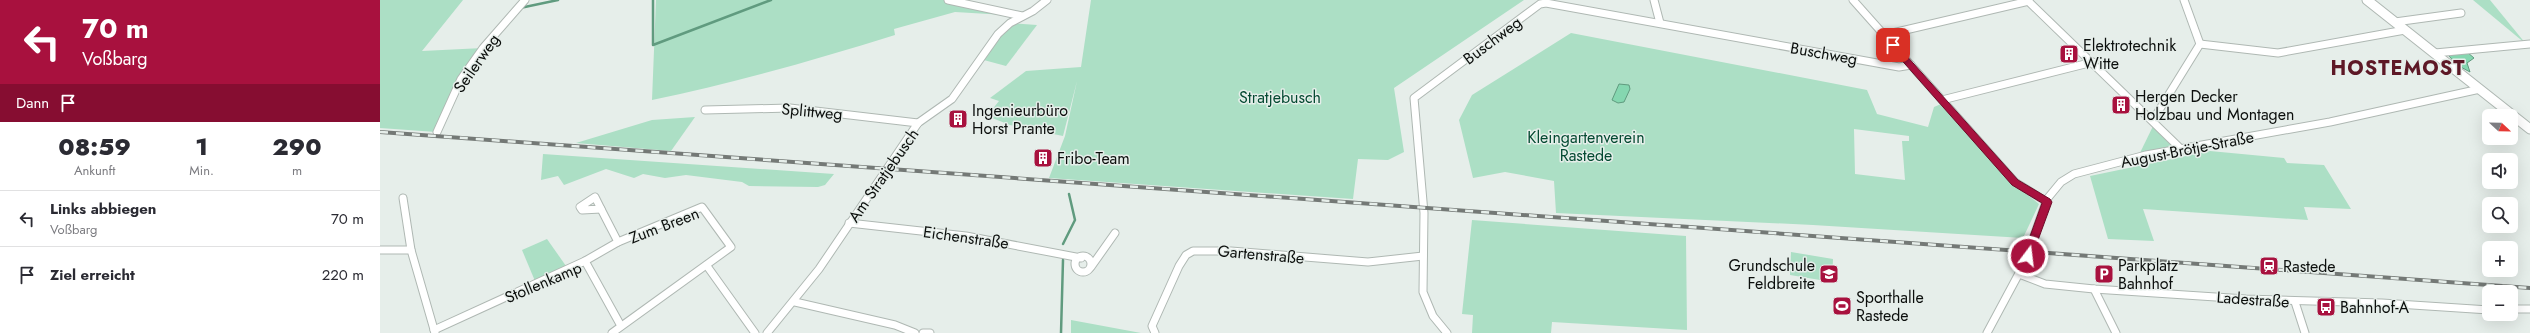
<!DOCTYPE html>
<html lang="de">
<head>
<meta charset="utf-8">
<style>
  body { margin:0; font-family:Jost,sans-serif; background:#f7f7f7; color:#2b2b33; height:100vh; display:flex; flex-direction:column; font-size:15px; white-space:nowrap }
  * { box-sizing:border-box; margin:0 }
  p { font-size:13px; color:#7c7c81 }
  .icon { flex:none; width:22px; height:22px; fill:none; stroke:currentColor; stroke-width:2; stroke-linecap:round; stroke-linejoin:round }
  .map { position:relative; flex:1; overflow:hidden }
  .details { display:flex; flex-direction:column; background:#fff; width:380px }
  .details>* { flex:none }
  .banner { background:#a8113e; color:#fff; overflow:hidden }
  .needle { width:26px; rotate:112deg }
  .tools { position:absolute; left:2102px; top:109px; display:grid; gap:8px }
  .tools a { display:grid; place-items:center; width:36px; height:36px; border-radius:6px; background:#fff; box-shadow:0 4px 16px #0002; font-size:20px }
  .pin { position:absolute; display:grid; place-items:center; width:34px; height:34px; color:#fff; margin:-17px; border-radius:8px; box-shadow:0 2px 6px #0006 }
  .me { position:absolute; width:44px; margin:-22px; rotate:15deg; stroke-linejoin:round; filter:drop-shadow(0 0 3px #0008) }
  .turn { display:flex; align-items:center; gap:14px; height:84px; padding:0 16px; font-size:18px }
  .turn .icon { width:52px; height:52px; stroke-width:2.5 }
  .turn b { display:block; font-size:28px; line-height:34px }
  .then { display:flex; align-items:center; height:38px; padding:0 16px; background:#0003; gap:8px; font-size:15px }
  .eta { display:flex; justify-content:space-evenly; align-items:center; height:68px; text-align:center }
  .eta b { font-size:24px; font-weight:800; line-height:28px }
  ul { padding:0; list-style:none }
  li { display:flex; align-items:center; gap:12px; height:56px; padding:0 16px; border-top:1px solid #e1e1e2 }
  li div { flex:1 }
  li b { display:block; font-size:15px }
  li em { font-style:normal }
  main { display:flex; flex:1; min-height:0 }
  .map>svg:first-child { display:block }
</style>
</head>
<body>
<main>
<section class="details">
<div class="banner">
<div class="turn"><svg class="icon" aria-label="left" viewBox="0 0 24 24"><path d="M17 20v-9H6M10 6l-5 5 5 5"/></svg><div><b>70 m</b>Voßbarg</div></div>
<div class="then">Dann<svg class="icon" aria-label="arrive" viewBox="0 0 24 24"><path d="M6 21V4h12l-3 4 3 4H6"/></svg></div>
</div>
<div class="eta">
<div><b>08:59</b><p>Ankunft</p></div>
<div><b>1</b><p>Min.</p></div>
<div><b>290</b><p>m</p></div>
</div>
<ul>
<li><svg class="icon" aria-label="left" viewBox="0 0 24 24"><path d="M17 20v-9H6M10 6l-5 5 5 5"/></svg><div><b>Links abbiegen</b><p>Voßbarg</p></div><em>70 m</em></li>
<li><svg class="icon" aria-label="arrive" viewBox="0 0 24 24"><path d="M6 21V4h12l-3 4 3 4H6"/></svg><div><b>Ziel erreicht</b></div><em>220 m</em></li>
</ul>
</section>
<div class="map">
<svg width="2150" height="333" viewBox="0 0 2150 333">
  <rect width="100%" height="100%" fill="#e6eeea"/>
  <g fill="#acdfc5" fill-rule="evenodd">
    <polygon points="0,0 83,0 42,51 103,48 94,60 56,132 0,128"/>
    <path d="M276,0H566L642,16L575,12L514,29L515,35C435,60 354,83 272,100Z"/>
    <polygon points="711,0 1144,0 1014,88 1024,152 1008,160 978,159 973,199 669,178 685,136 697,81 683,136 630,125 607,116 619,101 610,98 646,71 701,67"/>
    <polygon points="2093,0 2110,0 2146,44 2099,5"/>
    <polygon points="630,23 657,25 626,66 600,59"/>
    <path d="M1191,33L1487,90L1497,114L1548,127L1554,107L1561,104L1633,183L1659,204L1643,238L1433,225L1176,213L1174,181L1125,172L1093,178L1079,120L1092,95ZM1474,129L1529,136V141H1522L1525,180L1475,174Z"/>
    <polygon points="315,117 291,151 196,143 272,120"/>
    <polygon points="1775,122 1799,149 1758,157"/>
    <polygon points="1830,151 1904,158 1907,163 1944,165 1971,209 1924,207 1928,220 1763,209 1774,241 1728,239 1710,176"/>
    <polygon points="163,154 454,174 445,185 438,187 369,186 362,182 306,175 285,178 263,174 254,178 226,169 184,185 178,176 161,180"/>
    <polygon points="1092,220 1306,236 1307,330 1172,322 1171,333 1092,333 1093,315 1082,314"/>
    <polygon points="167,239 186,266 155,281 142,250"/>
    <polygon points="1411,252 1453,259 1452,282 1410,275"/>
    <polygon points="691,320 761,333 691,333"/>
  </g>
  <g fill="#85d7b0" stroke="#609b7f">
    <polygon points="2087,52 2094,58 2087,63 2090,72 2077,65 2069,56 2069,54"/>
    <polygon points="1239,84 1249,85 1250,89 1244,102 1238,103 1232,100"/>
  </g>
  <g fill="none" stroke-linecap="round" stroke-linejoin="round">
    <g stroke="#609b7f" stroke-width="2.5">
      <polyline points="273,0 273,45 391,0"/>
      <polyline points="140,8 178,0"/>
      <polyline points="683,244 695,220 689,194"/>
      <polyline points="681,333 683,260"/>
    </g>
    <g stroke="#afb8b3" stroke-width="9">
      <g id="street">
        <polyline points="568,0 642,16"/>
        <polyline points="1274,0 1280,23"/>
        <polyline points="1473,0 1635,182 1667,202"/>
        <polyline points="1647,0 1802,150"/>
        <polyline points="2015,22 2081,13"/>
        <polyline points="1504,35 1649,1"/>
        <polyline points="1820,44 1898,53 2025,30"/>
        <polyline points="2055,53 2150,44"/>
        <polyline points="1562,100 1713,62"/>
        <polyline points="325,110 410,108 538,123"/>
        <polyline points="1773,120 1820,44 1804,0"/>
        <polyline points="57,132 81,79 103,48 145,0"/>
        <polygon points="215,197 221,209 202,210 200,207"/>
        <polyline points="23,198 31,250"/>
        <polyline points="221,209 238,242"/>
        <polyline points="469,223 586,236 701,258"/>
        <polyline points="0,250 31,250 55,333"/>
        <circle cx="703" cy="264" r="8"/>
        <polyline points="205,261 238,242 322,207 351,247 232,333"/>
        <polyline points="327,266 375,333"/>
        <polyline points="711,267 735,233"/>
        <polyline points="1639,274 1665,284 1714,289 1866,299 2002,303 2109,310"/>
        <polyline points="1714,289 1736,333"/>
        <polyline points="415,302 515,325 535,333"/>
        <polyline points="1915,302 1925,333"/>
        <polyline points="2131,309 2150,309"/>
        <polyline points="54,330 205,261 241,326"/>
        <polyline points="387,333 439,269 538,123 572,99 618,34 630,23 653,11 667,0"/>
        <polyline points="543,333 550,333"/>
        <polyline points="775,333 772,326 799,266 806,255 813,251 851,251 988,262 1043,256"/>
        <polyline points="1067,333 1053,316 1043,292 1044,213 1034,98 1160,4 1166,3 1519,67 1531,65"/>
        <polyline points="1607,333 1644,264 1667,199 1681,182 1694,174 1766,155 1950,122 2100,89"/>
      </g>
    </g>
    <g stroke="#afb8b3" stroke-width="11">
      <polyline id="secondary" points="1987,0 2150,129"/>
    </g>
    <use href="#street" stroke="#fff" stroke-width="7"/>
    <use href="#secondary" stroke="#fff" stroke-width="9"/>
    <g stroke="#747976" stroke-width="4">
      <polyline id="rail" points="0,132 2150,288"/>
    </g>
    <use href="#rail" stroke="#e6eeea" stroke-width="2.5" stroke-dasharray="8" stroke-linecap="butt"/>
  </g>
  <polygon fill="#a8113e" stroke="#6d0b28" points="1510,44 1516,44 1638,180 1670,199 1672,202 1651,259 1648,260 1643,256 1662,203 1632,185 1510,47"/>
  <defs>
    <g id="building-square" transform="scale(1)"><rect x="-9" y="-9" width="18" height="18" rx="4" fill="#a8113e" stroke="#e6eeea"/><path d="M-4-6H4V6H1V3H-1V6H-4ZM-2.5-4.3h1.7v1.8h-1.7ZM.8-4.3h1.7v1.8H.8ZM-2.5-1h1.7V.8h-1.7ZM.8-1h1.7V.8H.8Z" fill="#fff"/></g>
    <g id="station-square" transform="scale(1)"><rect x="-9" y="-9" width="18" height="18" rx="4" fill="#a8113e" stroke="#e6eeea"/><path d="M-3-6H3Q5-6 5-4V2Q5 4 3 4L4.5 6H3L1.5 4h-3L-3 6H-4.5L-3 4Q-5 4-5 2V-4Q-5-6-3-6ZM-3.5-4v3h7v-3ZM-3.5 1v1.5H-2V1ZM2 1v1.5H3.5V1Z" fill="#fff"/></g>
    <g id="school-square" transform="scale(1)"><rect x="-9" y="-9" width="18" height="18" rx="4" fill="#a8113e" stroke="#e6eeea"/><path d="M0-5L7-2L0 1L-7-2ZM-4 1L0 2.5L4 1V4Q0 6-4 4Z" fill="#fff"/></g>
    <g id="parking-square" transform="scale(1)"><rect x="-9" y="-9" width="18" height="18" rx="4" fill="#a8113e" stroke="#e6eeea"/><path d="M-3.5-5.5H1a3.5 3.5 0 0 1 0 7H-1V5.5H-3.5ZM-1-3.4V-.6H.8a1.4 1.4 0 0 0 0-2.8Z" fill="#fff"/></g>
    <g id="stadium-square" transform="scale(1)"><rect x="-9" y="-9" width="18" height="18" rx="4" fill="#a8113e" stroke="#e6eeea"/><path d="M0-5a6.5 5 0 1 0 0 10a6.5 5 0 1 0 0-10ZM-3.5-1.8h7v3.6h-7Z" fill="#fff"/></g>
    <g id="bus-square" transform="scale(1)"><rect x="-9" y="-9" width="18" height="18" rx="4" fill="#a8113e" stroke="#e6eeea"/><path d="M-5-6H5V4H4V6H2V4H-2V6H-4V4H-5ZM-3.5-4V0h7V-4ZM-3.5 1.2v1.5H-2V1.2ZM2 1.2v1.5H3.5V1.2Z" fill="#fff"/></g>
  </defs>
  <g fill-rule="evenodd">
    <use href="#building-square" x="1689" y="54"/>
    <use href="#building-square" x="1741" y="105"/>
    <use href="#building-square" x="578" y="119"/>
    <use href="#building-square" x="663" y="158"/>
    <use href="#station-square" x="1889" y="266"/>
    <use href="#school-square" x="1449" y="274"/>
    <use href="#parking-square" x="1724" y="274"/>
    <use href="#stadium-square" x="1462" y="306"/>
    <use href="#bus-square" x="1946" y="307"/>
  </g>
  <g text-anchor="middle" stroke-width="3" stroke-linejoin="round" paint-order="stroke">
    <g font-size="16" fill="#0b0e0c" stroke="#e6eeea">
      <text transform="translate(1112 40) rotate(-37)" y="6">Buschweg</text>
      <text transform="translate(1444 53) rotate(10)" y="6">Buschweg</text>
      <text transform="translate(96 63) rotate(-55)" y="6">Seilerweg</text>
      <text transform="translate(432 111) rotate(5)" y="6">Splittweg</text>
      <text transform="translate(1807 149) rotate(-11)" y="6">August-Brötje-Straße</text>
      <text transform="translate(503 175) rotate(-55)" y="6">Am Stratjebusch</text>
      <text transform="translate(284 225) rotate(-21)" y="6">Zum Breen</text>
      <text transform="translate(586 237) rotate(8)" y="6">Eichenstraße</text>
      <text transform="translate(881 254) rotate(5)" y="6">Gartenstraße</text>
      <text transform="translate(163 282) rotate(-23)" y="6">Stollenkamp</text>
      <text transform="translate(1873 299) rotate(4)" y="6">Ladestraße</text>
    </g>
    <g font-size="16" fill="#0b0e0c" stroke="#e6eeea" text-anchor="start">
      <text x="1703" y="51">Elektrotechnik<tspan x="1703" dy="18">Witte</tspan></text>
      <text x="1755" y="102">Hergen Decker<tspan x="1755" dy="18">Holzbau und Montagen</tspan></text>
      <text x="592" y="116">Ingenieurbüro<tspan x="592" dy="18">Horst Prante</tspan></text>
      <text x="677" y="164">Fribo-Team</text>
      <text x="1435" y="271" text-anchor="end">Grundschule<tspan x="1435" dy="18">Feldbreite</tspan></text>
      <text x="1738" y="271">Parkplatz<tspan x="1738" dy="18">Bahnhof</tspan></text>
      <text x="1903" y="272">Rastede</text>
      <text x="1476" y="303">Sporthalle<tspan x="1476" dy="18">Rastede</tspan></text>
      <text x="1960" y="313">Bahnhof-A</text>
    </g>
    <g font-size="16" fill="#034931" stroke="#e6eeea">
      <text x="900" y="103">Stratjebusch</text>
      <text x="1206" y="143">Kleingartenverein<tspan x="1206" dy="18">Rastede</tspan></text>
    </g>
    <g font-size="20" font-weight="bold" letter-spacing="1" fill="#5d1826" stroke="#e6eeea">
      <text x="2018" y="75">HOSTEMOST</text>
    </g>
  </g>
</svg>
<div class="tools">
<a><svg class="needle" viewBox="-14 -14 28 28"><path d="M0-13l5 13h-10z" fill="#e53935"/><path d="M0 13l5-13h-10z" fill="#7c7c81"/></svg></a>
<a><svg class="icon" aria-label="sound" viewBox="0 0 24 24"><path d="M4 9h4l5-4v14l-5-4H4zM17 9q2 3 0 6"/></svg></a>
<a><svg class="icon" aria-label="search" viewBox="0 0 24 24"><circle cx="10" cy="10" r="6"/><path d="M15 15l6 6"/></svg></a>
<a>+</a>
<a>−</a>
</div>
<div class="pin" style="left:1513px;top:45px;background:#d93025"><svg class="icon" aria-label="arrive" viewBox="0 0 24 24"><path d="M6 21V4h12l-3 4 3 4H6"/></svg></div>
<svg class="me" style="left:1648px;top:256px" viewBox="-20 -20 40 40"><circle r="17" fill="#a8113e" stroke="#fff" stroke-width="3"/><path d="M0-11L8 9 0 5-8 9z" fill="#fff"/></svg>
</div>
</main>
</body>
</html>
